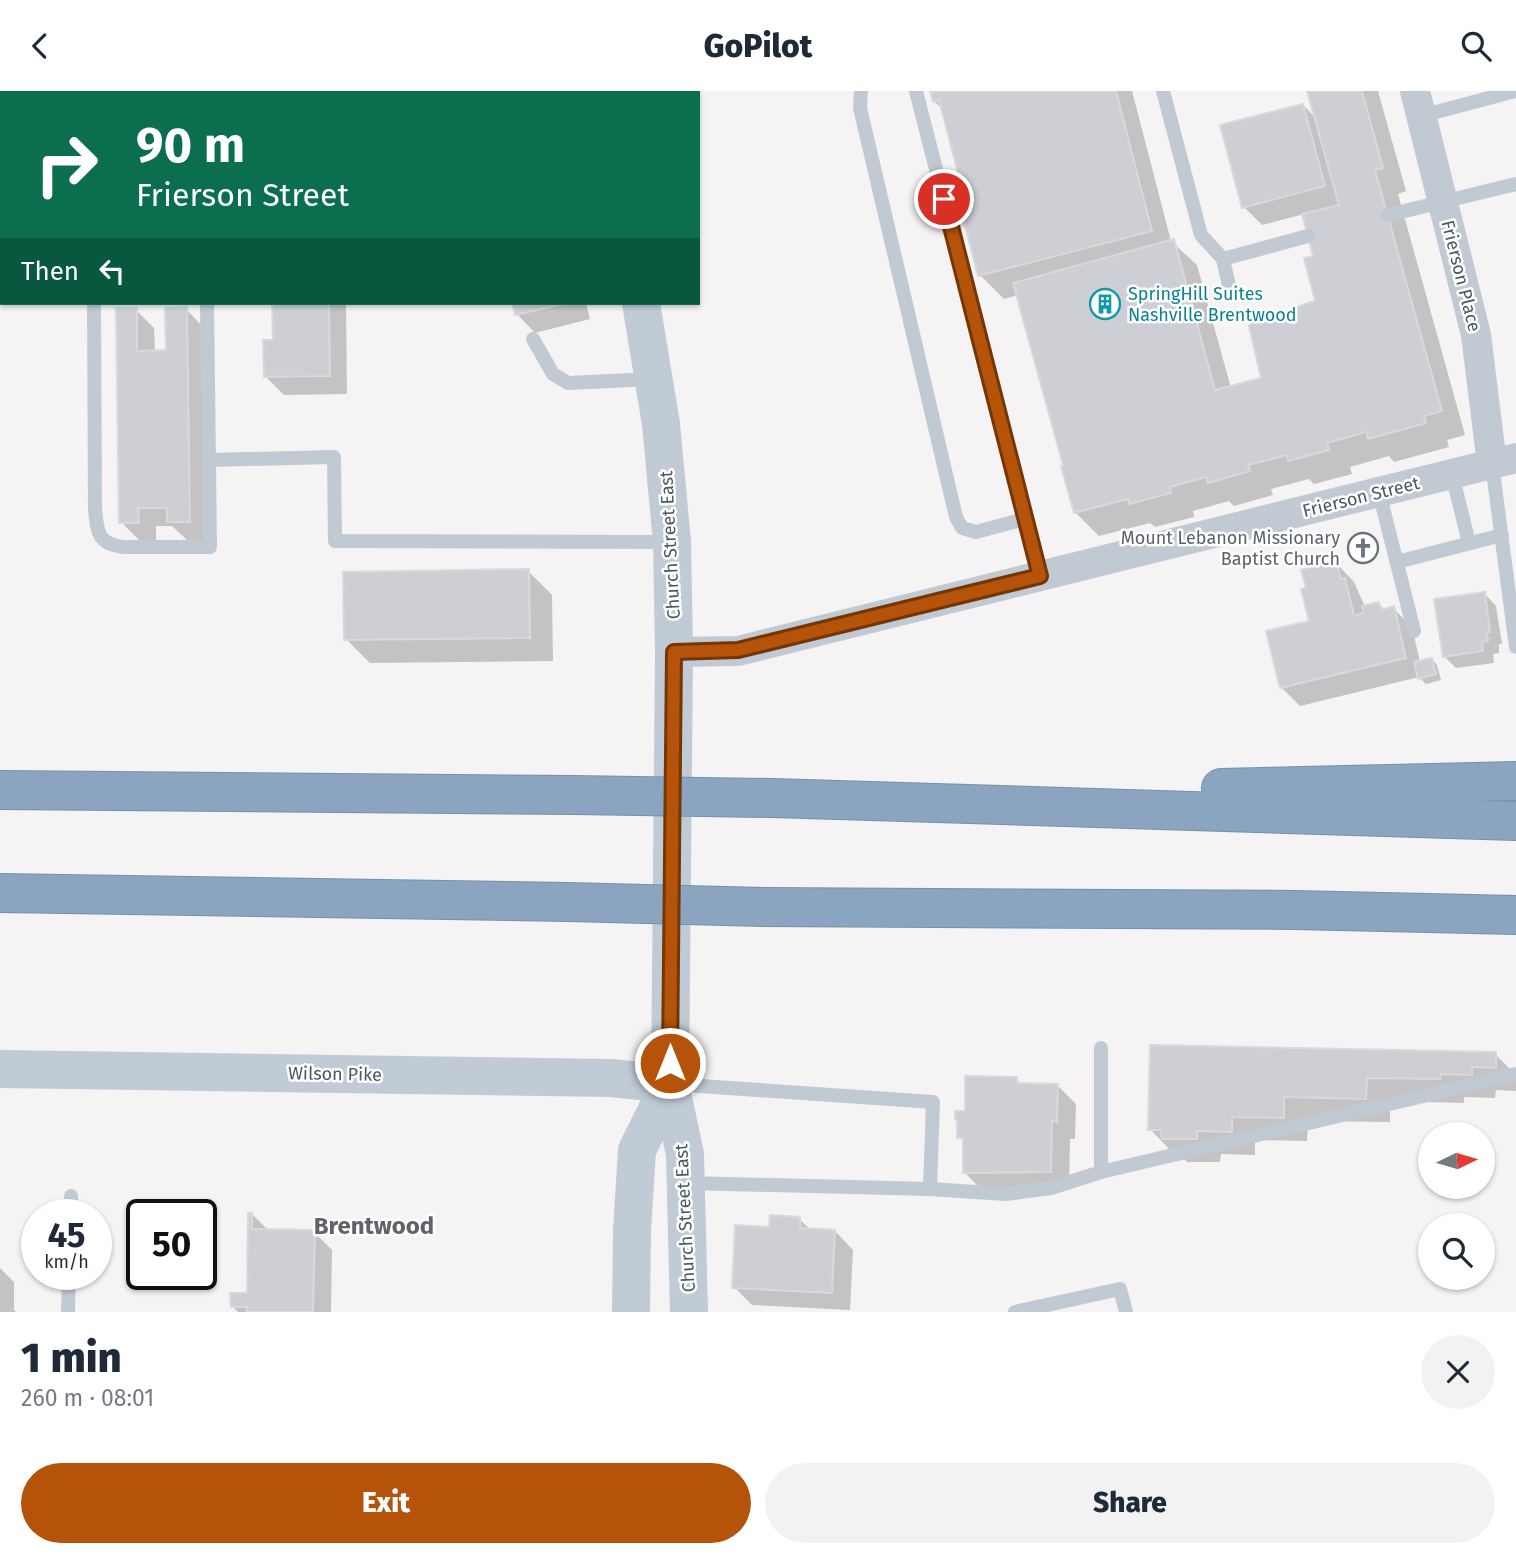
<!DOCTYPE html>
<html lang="en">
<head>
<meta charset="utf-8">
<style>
  body { margin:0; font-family:"Fira Sans",sans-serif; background:#f2f2f3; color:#1f2937; height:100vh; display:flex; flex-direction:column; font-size:26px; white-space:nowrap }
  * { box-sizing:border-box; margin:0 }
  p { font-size:23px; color:#747a83 }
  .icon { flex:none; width:38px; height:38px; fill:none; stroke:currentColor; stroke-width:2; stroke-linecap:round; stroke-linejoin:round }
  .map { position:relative; height:1221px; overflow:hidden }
  .details { display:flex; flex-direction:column; background:#fff; flex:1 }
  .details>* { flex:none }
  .banner { position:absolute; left:0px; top:0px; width:700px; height:214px; box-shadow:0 2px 5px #0004; background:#0b6e4f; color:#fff; overflow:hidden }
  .needle { width:46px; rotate:85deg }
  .buttons { position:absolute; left:1418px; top:1031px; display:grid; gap:14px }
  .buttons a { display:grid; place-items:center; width:77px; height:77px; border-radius:50%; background:#fff; box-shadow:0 2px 5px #0004; font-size:35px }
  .speed { position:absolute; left:21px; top:1108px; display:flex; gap:14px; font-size:35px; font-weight:700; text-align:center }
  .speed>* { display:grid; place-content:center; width:91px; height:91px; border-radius:50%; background:#fff; box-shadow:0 2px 5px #0004; line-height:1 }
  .speed small { font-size:18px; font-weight:400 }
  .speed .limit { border:4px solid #111; border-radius:10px; background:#fff; color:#111 }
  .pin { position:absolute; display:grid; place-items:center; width:60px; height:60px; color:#fff; margin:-30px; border:4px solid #fff; border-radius:50%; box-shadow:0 2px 7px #0007 }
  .me { position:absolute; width:77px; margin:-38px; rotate:0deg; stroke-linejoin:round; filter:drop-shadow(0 0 5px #0008) }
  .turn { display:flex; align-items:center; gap:24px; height:147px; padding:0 21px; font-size:32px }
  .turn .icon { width:91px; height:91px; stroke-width:2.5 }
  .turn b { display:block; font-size:49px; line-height:60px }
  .then { display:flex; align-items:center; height:66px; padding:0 21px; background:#0003; gap:14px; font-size:26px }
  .round { display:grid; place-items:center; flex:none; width:74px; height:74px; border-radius:37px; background:#f2f2f3 }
  .summary { display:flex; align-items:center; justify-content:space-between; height:119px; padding:0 21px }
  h1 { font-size:42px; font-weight:800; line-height:52px }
  .action { display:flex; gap:14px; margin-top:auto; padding:14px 21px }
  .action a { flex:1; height:80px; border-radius:42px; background:#b45309; color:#fff; font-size:28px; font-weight:800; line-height:80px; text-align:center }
  .action a+a { background:#f2f2f3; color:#1f2937 }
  header { display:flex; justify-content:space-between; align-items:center; height:91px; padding:0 21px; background:#fff; font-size:32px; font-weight:800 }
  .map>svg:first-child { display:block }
</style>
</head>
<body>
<header><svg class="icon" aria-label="back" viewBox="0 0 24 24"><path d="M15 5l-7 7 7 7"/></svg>GoPilot<svg class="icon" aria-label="search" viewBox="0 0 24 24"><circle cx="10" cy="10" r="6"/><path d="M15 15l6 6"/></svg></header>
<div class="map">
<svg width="1516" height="1221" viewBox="0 0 1516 1221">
  <rect width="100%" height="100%" fill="#f5f3f3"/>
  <g fill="#0003">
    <polygon points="0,0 74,0 74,2 2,2 0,48"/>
    <polygon points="145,0 199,0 199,2 146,2"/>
    <polygon points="932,0 1132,0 1171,150 1197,174 1231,297 1263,288 1317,212 1315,166 1304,123 1262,134 1244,116 1303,14 1318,29 1310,0 1378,0 1406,100 1398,103 1465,344 1447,349 1449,356 1394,371 1389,365 1350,376 1352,383 1314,393 1309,388 1271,398 1273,404 1234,415 1229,410 1193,420 1194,426 1155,436 1150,432 1099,445 1075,421 1065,375 1018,204 1004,208 980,184 966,106 944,20 934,10"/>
    <polygon points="274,212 346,212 347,303 284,304 265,285 275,251"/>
    <polygon points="514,212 586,212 590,228 535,242 517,223"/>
    <polygon points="186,218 204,237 207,449 187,449 172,435 156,435 156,449 139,449 121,431 136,219 154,237 155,261 168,261"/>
    <polygon points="1336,472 1354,491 1365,516 1379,513 1385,519 1393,517 1412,536 1420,571 1432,568 1437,574 1441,589 1426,593 1419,586 1300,615 1282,597 1268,541 1311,531"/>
    <polygon points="528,480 552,504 553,570 370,572 346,548"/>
    <polygon points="1484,502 1496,515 1502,553 1499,553 1499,562 1493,563 1494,572 1456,577 1444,565"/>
    <polygon points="1152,955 1495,963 1516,984 1516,1000 1496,999 1495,1007 1464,1006 1464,1012 1390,1010 1390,1031 1308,1030 1307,1050 1255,1049 1255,1064 1221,1063 1220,1071 1187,1071 1179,1063 1174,1063 1150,1038"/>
    <polygon points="1017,988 1022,994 1057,994 1076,1013 1075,1048 1070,1048 1069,1099 983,1100 964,1081 965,1052 959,1046 966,1021"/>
    <polygon points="252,1123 269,1140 314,1141 332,1159 331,1221 238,1221 232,1215 249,1204"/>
    <polygon points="799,1128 811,1139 835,1140 853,1159 850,1219 752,1214 734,1196 771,1138"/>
    <polygon points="0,1177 14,1191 14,1219 16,1221 0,1221"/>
  </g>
  <g fill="#cdcfd5" stroke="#d7d9de" stroke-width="2">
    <polygon points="0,0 58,0 58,2 2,2 0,29"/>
    <polygon points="930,0 1116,0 1152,140 978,185 958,107 964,105 939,9 933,11"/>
    <polygon points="1307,0 1362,0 1383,77 1375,79 1442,320 1424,325 1426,332 1368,348 1366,341 1327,352 1329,359 1288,370 1287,364 1248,374 1250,380 1208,392 1206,386 1170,396 1171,402 1129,413 1128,408 1074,422 1061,375 1063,374 1013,192 1174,148 1215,299 1261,287 1249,235 1252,229 1296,218 1296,216 1315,210 1304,167 1313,165 1302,123 1339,114"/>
    <polygon points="1303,13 1325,95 1242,117 1220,34"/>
    <polygon points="272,212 329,212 330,285 264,286 263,249 273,249"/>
    <polygon points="512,212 567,212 515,224"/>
    <polygon points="187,216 190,431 167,431 167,417 138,417 139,432 119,432 116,217 137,217 137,260 166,259 165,217"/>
    <polygon points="1336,470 1341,488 1345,487 1354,525 1364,522 1362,515 1379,511 1381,519 1394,515 1406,567 1280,597 1266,540 1309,530 1301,498 1306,497 1301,479"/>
    <polygon points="529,478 530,547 344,549 343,481"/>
    <polygon points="1485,501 1490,541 1487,541 1488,550 1482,551 1483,560 1443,566 1434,508"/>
    <polygon points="1432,567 1436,583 1418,588 1414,571"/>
    <polygon points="1150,954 1496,961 1496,977 1472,976 1472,984 1441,983 1440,988 1367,987 1366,1008 1284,1006 1284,1027 1232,1026 1232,1041 1197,1040 1197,1048 1162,1048 1161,1039 1148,1039"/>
    <polygon points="965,985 1017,986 1017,992 1058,993 1057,1031 1052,1030 1051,1081 963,1082 963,1047 957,1047 957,1029 955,1028 955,1020 965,1020"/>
    <polygon points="248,1122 252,1122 252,1138 315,1139 313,1221 247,1221 247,1216 231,1216 230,1202 247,1202"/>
    <polygon points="770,1124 800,1126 800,1137 835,1139 832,1202 732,1197 735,1134 769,1136"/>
  </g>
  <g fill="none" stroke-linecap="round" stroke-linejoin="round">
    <g stroke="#7690ad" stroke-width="40">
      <g id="motorway">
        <polyline points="1221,697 1516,690"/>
        <polyline points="0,699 574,704"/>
        <polyline points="772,707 1516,730"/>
        <polyline points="0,802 568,811"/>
        <polyline points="764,816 1295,819 1516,824"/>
      </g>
    </g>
    <g stroke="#c1cad2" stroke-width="14">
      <polyline points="263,0 263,2"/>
      <polyline points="861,0 860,17 956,426 962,437 976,441 1025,428"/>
      <polyline points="916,0 1040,485"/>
      <polyline points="1163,0 1201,144 1223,168 1231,204"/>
      <polyline points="215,2 220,0"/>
      <polyline points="1421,25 1515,0"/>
      <polyline points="0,70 2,70"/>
      <polyline points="1388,124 1516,93"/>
      <polyline points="1223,168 1308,145"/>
      <path d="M94,212L95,417C97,440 97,453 123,456H210L207,212"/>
      <polyline points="533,248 553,283 568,292 652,288"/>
      <polyline points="209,369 334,366 335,450 670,451"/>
      <polyline points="1492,373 1516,556"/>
      <polyline points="1452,383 1469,452"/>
      <polyline points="1379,401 1414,540"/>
      <polyline points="1397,471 1502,444"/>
      <polyline points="671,993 933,1011 930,1098 687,1092"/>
      <polyline points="1101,1081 1101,957"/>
      <polyline points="930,1098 1006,1103 1051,1097 1101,1081 1516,983"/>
      <polyline points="71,1124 71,1105"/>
      <polyline points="68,1221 69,1183"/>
      <polyline points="1015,1221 1120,1198 1126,1221"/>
    </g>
    <g stroke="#c1cad2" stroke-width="30">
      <polyline points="1415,0 1476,244 1492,373"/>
      <polyline points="568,2 576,0"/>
      <polyline points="0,141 2,141"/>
      <polyline points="674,561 738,560 1516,367"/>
    </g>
    <g stroke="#c1cbd6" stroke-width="38">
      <polyline points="597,0 598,2"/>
      <polyline points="641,212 661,333 672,451 674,561 670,993 685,1063 689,1221"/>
      <polyline points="0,978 611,987 670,993"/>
      <polyline points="631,1221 632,1140 637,1059 670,993"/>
    </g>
    <use href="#motorway" stroke="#8ba5c1" stroke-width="38"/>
    <g stroke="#7690ad" stroke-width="40" stroke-linecap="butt">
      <g id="motorway-bridge">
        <polyline points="574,704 772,707"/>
        <polyline points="568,811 764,816"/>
      </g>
    </g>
    <use href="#motorway-bridge" stroke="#8ba5c1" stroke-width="38"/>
  </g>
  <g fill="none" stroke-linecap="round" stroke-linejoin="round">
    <g stroke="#753606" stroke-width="18">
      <polyline id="route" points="670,972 674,561 738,559 1040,485 944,108"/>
    </g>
    <use href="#route" stroke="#b45309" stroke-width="12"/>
  </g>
  <defs>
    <g id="building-ring" transform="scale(1.575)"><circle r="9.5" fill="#fff" stroke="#0f9aa8" stroke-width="1.5"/><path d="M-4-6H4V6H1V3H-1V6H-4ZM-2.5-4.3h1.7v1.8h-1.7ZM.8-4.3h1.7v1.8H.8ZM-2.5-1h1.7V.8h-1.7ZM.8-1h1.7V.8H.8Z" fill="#0f9aa8"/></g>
    <g id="church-ring" transform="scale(1.575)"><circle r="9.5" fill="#fff" stroke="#6b7280" stroke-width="1.5"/><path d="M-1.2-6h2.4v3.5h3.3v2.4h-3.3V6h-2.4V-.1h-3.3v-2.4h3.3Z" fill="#6b7280"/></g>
  </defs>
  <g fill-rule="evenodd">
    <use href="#building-ring" x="1105" y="213"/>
    <use href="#church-ring" x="1363" y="457"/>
  </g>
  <g text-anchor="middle" stroke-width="5" stroke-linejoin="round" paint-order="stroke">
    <g font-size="18" fill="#4a5661" stroke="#fff">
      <text transform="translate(1461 185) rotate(76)" y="6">Frierson Place</text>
      <text transform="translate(1361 406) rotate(-14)" y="6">Frierson Street</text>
      <text transform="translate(670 454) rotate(-93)" y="6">Church Street East</text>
      <text transform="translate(335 983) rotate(1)" y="6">Wilson Pike</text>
      <text transform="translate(685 1127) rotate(-93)" y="6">Church Street East</text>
    </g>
    <g font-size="18" fill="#0d838f" stroke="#fff" text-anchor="start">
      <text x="1128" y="209">SpringHill Suites<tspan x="1128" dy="21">Nashville Brentwood</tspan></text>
    </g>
    <g font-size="18" fill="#5b616d" stroke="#fff" text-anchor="end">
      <text x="1340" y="453">Mount Lebanon Missionary<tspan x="1340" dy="21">Baptist Church</tspan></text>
    </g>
    <g font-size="24" font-weight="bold" fill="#5f6368" stroke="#fff">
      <text x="374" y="1143">Brentwood</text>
    </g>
  </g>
</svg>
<div class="buttons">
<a><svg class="needle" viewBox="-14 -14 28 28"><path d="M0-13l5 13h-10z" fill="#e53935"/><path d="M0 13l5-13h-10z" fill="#747a83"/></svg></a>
<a><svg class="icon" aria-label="search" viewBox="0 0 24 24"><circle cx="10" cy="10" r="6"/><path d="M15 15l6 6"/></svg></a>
</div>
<div class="speed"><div>45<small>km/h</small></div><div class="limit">50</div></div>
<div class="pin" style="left:944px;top:108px;background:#d93025"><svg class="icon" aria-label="arrive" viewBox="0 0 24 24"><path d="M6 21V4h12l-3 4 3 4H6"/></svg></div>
<svg class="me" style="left:670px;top:972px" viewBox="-20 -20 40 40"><circle r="17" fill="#b45309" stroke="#fff" stroke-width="3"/><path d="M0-11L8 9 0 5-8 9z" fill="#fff"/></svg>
<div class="banner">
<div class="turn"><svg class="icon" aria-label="right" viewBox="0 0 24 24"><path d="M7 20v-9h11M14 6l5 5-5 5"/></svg><div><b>90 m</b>Frierson Street</div></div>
<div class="then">Then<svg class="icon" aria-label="left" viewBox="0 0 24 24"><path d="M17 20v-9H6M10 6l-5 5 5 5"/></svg></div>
</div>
</div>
<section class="details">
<div class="summary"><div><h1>1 min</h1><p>260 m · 08:01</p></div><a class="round"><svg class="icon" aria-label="close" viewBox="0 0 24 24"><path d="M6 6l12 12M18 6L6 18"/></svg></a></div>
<div class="action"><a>Exit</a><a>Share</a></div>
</section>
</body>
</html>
